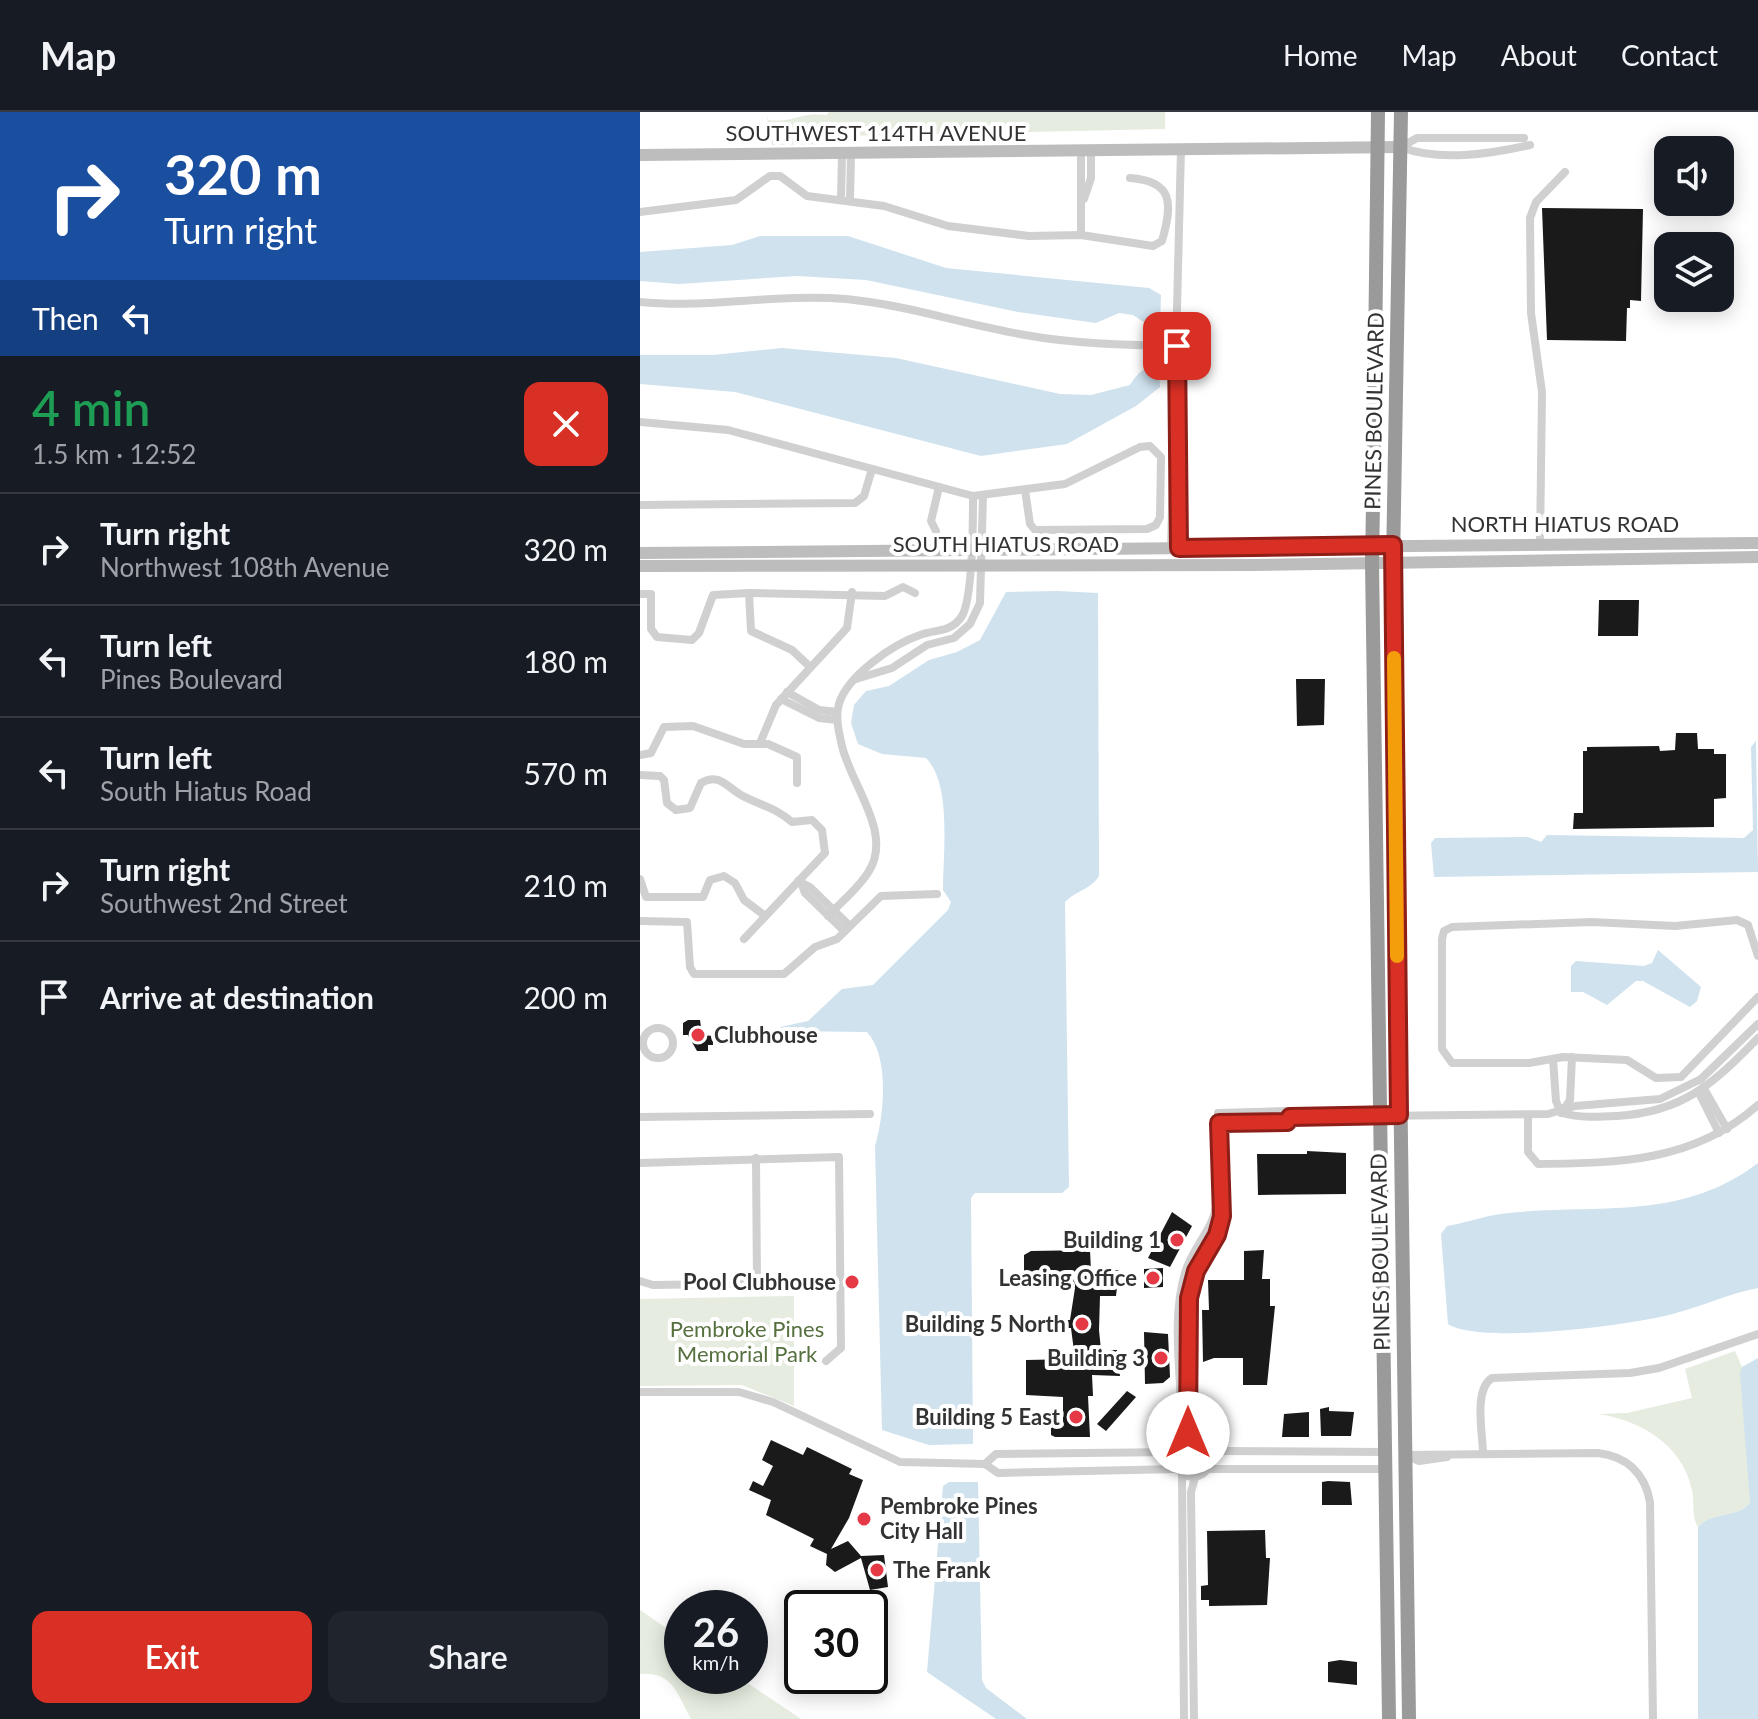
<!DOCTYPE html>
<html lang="en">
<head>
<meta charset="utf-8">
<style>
  body { margin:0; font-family:Lato,sans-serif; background:#20242c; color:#f1f3f6; height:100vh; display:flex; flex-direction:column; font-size:30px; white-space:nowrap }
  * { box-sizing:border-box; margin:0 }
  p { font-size:26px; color:#9ea1a6 }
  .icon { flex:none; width:44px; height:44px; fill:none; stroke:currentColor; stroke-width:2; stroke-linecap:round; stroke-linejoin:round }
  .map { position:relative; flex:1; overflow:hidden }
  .side { display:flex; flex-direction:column; background:#171b24; width:640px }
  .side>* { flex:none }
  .top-card { background:#1a4fa0; color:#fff; overflow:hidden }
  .tools { position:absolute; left:1014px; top:24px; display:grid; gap:16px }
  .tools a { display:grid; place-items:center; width:80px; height:80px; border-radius:16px; background:#171b24; box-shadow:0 4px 20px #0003; font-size:40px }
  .speed { position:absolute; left:24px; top:1478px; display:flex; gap:16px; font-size:40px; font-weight:700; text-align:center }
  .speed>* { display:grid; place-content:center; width:104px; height:104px; border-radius:50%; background:#171b24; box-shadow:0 4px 20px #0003; line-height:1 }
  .speed small { font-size:20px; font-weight:400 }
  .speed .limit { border:4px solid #111; border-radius:12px; background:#fff; color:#111 }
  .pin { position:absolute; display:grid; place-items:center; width:68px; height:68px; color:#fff; margin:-34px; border-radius:16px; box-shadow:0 4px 12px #0006 }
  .me { position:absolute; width:88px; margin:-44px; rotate:0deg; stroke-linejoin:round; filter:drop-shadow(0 0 6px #0008) }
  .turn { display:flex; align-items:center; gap:28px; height:168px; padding:0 32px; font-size:36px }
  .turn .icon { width:104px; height:104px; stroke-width:2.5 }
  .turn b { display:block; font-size:56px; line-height:68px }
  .then { display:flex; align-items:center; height:76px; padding:0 32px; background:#0003; gap:16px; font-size:30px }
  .round { display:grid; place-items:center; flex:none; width:84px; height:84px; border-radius:16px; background:#20242c }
  .overview { display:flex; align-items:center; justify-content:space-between; height:136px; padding:0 32px }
  h1 { font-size:48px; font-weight:600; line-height:60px; color:#1e9e55 }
  .action { display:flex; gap:16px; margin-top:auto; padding:16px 32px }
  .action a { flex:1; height:92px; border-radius:16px; background:#d93025; color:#fff; font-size:32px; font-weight:600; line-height:92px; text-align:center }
  .action a+a { background:#20242c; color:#f1f3f6 }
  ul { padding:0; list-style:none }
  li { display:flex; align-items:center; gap:24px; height:112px; padding:0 32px; border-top:2px solid #363941 }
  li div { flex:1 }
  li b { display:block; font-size:30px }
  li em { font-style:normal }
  header { display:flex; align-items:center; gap:48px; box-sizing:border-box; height:112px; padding:0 40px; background:#171b24; border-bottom:2px solid #363941 }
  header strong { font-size:38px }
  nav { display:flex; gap:44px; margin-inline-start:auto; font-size:28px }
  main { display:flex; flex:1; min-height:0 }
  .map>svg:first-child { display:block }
</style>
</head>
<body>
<header>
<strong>Map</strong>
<nav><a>Home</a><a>Map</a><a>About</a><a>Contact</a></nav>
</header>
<main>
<section class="side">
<div class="top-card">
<div class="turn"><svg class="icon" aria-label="right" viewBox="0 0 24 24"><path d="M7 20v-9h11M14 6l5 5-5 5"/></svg><div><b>320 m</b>Turn right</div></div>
<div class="then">Then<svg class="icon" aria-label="left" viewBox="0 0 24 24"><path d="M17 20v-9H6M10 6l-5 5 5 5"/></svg></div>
</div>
<div class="overview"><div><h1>4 min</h1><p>1.5 km · 12:52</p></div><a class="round" style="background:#d93025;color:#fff"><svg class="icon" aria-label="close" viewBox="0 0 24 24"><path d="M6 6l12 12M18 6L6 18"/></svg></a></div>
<ul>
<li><svg class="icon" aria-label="right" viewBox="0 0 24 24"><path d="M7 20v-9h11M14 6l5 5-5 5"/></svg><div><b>Turn right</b><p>Northwest 108th Avenue</p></div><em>320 m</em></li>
<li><svg class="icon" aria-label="left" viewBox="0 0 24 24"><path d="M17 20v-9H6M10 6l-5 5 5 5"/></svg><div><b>Turn left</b><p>Pines Boulevard</p></div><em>180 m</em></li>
<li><svg class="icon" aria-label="left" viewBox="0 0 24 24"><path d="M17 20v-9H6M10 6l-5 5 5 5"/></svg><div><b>Turn left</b><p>South Hiatus Road</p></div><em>570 m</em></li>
<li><svg class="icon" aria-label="right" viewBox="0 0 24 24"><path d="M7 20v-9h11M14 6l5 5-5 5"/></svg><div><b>Turn right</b><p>Southwest 2nd Street</p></div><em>210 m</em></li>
<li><svg class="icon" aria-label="arrive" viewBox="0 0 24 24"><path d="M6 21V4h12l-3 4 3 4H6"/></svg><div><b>Arrive at destination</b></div><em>200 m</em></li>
</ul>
<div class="action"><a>Exit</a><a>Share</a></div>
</section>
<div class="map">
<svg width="1118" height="1607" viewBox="0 0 1118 1607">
  <rect width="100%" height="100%" fill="#fff"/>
  <g fill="#e6ecdf">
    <path d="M126,0L128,8C156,11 157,0 186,3L189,0H525V17L201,24L196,32L132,33Z"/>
    <polygon points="154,1184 154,1294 102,1273 0,1274 0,1187"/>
    <path d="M1095,1239L1102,1255L1110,1391C1097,1407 1072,1399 1058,1415C1051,1404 1055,1390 1052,1378C1042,1332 1001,1309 959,1302L987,1301L1052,1286L1045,1257Z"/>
    <path d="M0,1498L42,1527V1564H97L161,1607H51C37,1582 33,1559 0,1562Z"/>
  </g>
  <g fill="#cfe2ee">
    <polygon points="120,124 208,124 306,156 509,176 521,183 520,212 508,213 493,203 479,201 456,211 378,200 226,168 157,164 39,172 0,169 0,140 92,133"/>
    <path d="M142,236L256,246L420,282L451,283L490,273C497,261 505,254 519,253L520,275L496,294L427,332L341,344L95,280L0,272V243H73Z"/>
    <path d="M417,479L458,481L459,764C450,778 437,778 425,790L429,1075L422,1081H335L331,1086L333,1332L289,1333L242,1318L235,1034C244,1004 250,945 227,920L141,919L140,915L168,909L202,877L233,873L308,798L311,790L303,778C303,741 312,672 286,646L242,642L218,632L211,611L214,593L226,579L249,574L289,548L317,540L340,528L366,480Z"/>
    <polygon points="1116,629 1118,760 794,765 791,731 795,726 888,725 901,730 907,723 1104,726 1113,718 1111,635"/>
    <polygon points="1018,838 1061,875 1057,889 1050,895 1003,869 996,869 967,893 943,880 931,880 931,854 936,849 1004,854 1012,851"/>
    <path d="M1118,1051V1176C1090,1181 1064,1194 1036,1201C996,1213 839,1233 808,1212L801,1122L807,1114C825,1111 844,1104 861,1102C952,1090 1038,1112 1118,1051Z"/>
    <path d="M1118,1246V1607H1058V1415C1072,1399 1097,1407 1110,1391L1100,1261L1102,1255Z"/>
    <polygon points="309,1370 338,1370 342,1568 346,1576 387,1607 356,1607 287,1560 303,1374"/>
  </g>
  <g fill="#1a1a1a">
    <polygon points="902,96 1003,97 1001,189 990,188 990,196 987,196 986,229 907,228"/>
    <polygon points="959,488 999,488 998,524 958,524"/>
    <polygon points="656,567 685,567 684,613 657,614"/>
    <polygon points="1036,621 1057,621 1058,637 1074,637 1074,642 1086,642 1086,686 1074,687 1074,715 933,717 934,701 943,701 943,639 947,639 947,635 1019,634 1020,639 1035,638"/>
    <polygon points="48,908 60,908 62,923 73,924 73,933 68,933 68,939 57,939 48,923 43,923 43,911"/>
    <polygon points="667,1039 706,1041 706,1082 618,1083 617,1042 667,1042"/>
    <polygon points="532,1100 552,1114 530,1155 508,1146"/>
    <polygon points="450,1138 451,1159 479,1158 476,1184 460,1184 459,1218 461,1238 477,1238 480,1264 452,1263 453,1284 448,1284 450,1325 415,1325 411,1323 411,1310 423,1310 423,1285 386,1283 386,1248 435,1247 431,1216 424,1216 424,1208 430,1208 435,1176 384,1177 384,1143 391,1139"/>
    <polygon points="624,1138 622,1167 630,1167 630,1194 635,1194 627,1273 603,1273 603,1246 574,1246 563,1250 562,1198 569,1198 568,1168 604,1168 604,1139"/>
    <polygon points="523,1156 523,1175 504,1176 504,1157"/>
    <polygon points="504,1220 528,1222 530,1265 523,1271 505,1272"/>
    <polygon points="487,1279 496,1285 466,1319 457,1312"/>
    <polygon points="689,1295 689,1299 714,1300 711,1324 681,1324 680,1297"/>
    <polygon points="669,1300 669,1325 642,1325 644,1302"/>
    <polygon points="131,1328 163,1343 167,1335 212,1357 209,1362 223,1368 209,1406 191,1437 208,1429 221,1444 244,1443 248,1475 230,1478 221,1446 195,1460 186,1453 187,1442 170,1434 174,1427 126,1403 131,1388 109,1378 113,1369 123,1374 133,1354 122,1348"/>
    <polygon points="688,1369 710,1370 712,1393 682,1393 682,1370"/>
    <polygon points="625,1418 626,1446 630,1446 627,1493 569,1494 569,1488 561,1488 561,1474 568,1473 567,1419"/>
    <polygon points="700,1548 717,1550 717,1573 688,1570 688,1550"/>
  </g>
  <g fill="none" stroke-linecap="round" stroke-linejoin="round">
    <g stroke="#d0d0d0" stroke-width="8">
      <path d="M761,35C799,50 850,42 890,33"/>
      <polyline points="761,35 777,26 884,26"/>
      <polyline points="201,86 202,43"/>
      <polyline points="210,87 211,43"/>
      <polyline points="444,87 451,66 451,39"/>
      <path d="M0,100L96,88L130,64H140L167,84L244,94L308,114L389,124L441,123L513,134L522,129C533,91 533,69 490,66"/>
      <polyline points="441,123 441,39"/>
      <path d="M0,190C69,197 137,181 206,187C268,193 325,213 385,223C435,232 486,233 537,234"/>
      <polyline points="0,310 88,318 333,384 425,372 500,335 510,334 521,345 520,405 516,413 507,417 395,418 390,412 385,378"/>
      <polyline points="537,369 539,436"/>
      <polyline points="0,393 215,391 224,384 232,357"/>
      <polyline points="296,419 291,409 299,375"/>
      <polyline points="900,433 902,280 891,201 890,106 896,90 925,60"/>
      <polyline points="531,436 541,37"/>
      <polyline points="109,481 245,484 263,475 275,481"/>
      <polyline points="0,482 11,482 11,517 17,525 52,528 59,521 73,483 109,481 111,519 152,538 169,554"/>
      <polyline points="216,567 252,556 287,533 314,526 330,512 340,491 343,384"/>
      <polyline points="147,580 179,598 197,600"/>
      <polyline points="141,587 179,606 197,608"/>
      <polyline points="120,631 136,593 207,516 212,480"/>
      <polyline points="0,643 11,641 24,615 53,614 104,632 128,632 157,645 157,671"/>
      <path d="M0,663L20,664L24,668L27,691L36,698L50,696L61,671C79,660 87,675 101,683C119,693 135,695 152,710L172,708L182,718L185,741L104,827"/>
      <polyline points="0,767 6,785 63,785 70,768 84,764 95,771 104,788 124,803"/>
      <polyline points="158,769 170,775 210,814"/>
      <polyline points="162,773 165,781 204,819"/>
      <path d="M188,804C201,790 219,776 229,759C253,721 211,673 202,634C199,621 195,605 199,592C207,564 253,532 280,523C296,517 311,521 322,504C333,485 333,409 333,384"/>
      <polyline points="0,809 47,810 50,855 54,862 144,862 175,835 197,827 241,784 297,782"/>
      <polyline points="1118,844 1108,813 1097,808 1035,814 952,810 812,815 804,819 802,827 802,937 812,951 889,951 923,945 987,948 1016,966 1041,965 1118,885"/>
      <circle cx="18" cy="931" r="15"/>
      <polyline points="913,947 916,989 921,1001"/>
      <polyline points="1063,975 1087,1017"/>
      <polyline points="1058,979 1079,1021"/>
      <polyline points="924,997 930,988 932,945"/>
      <path d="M922,1001C940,1006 958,1005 977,1004C1043,1000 1073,972 1118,926"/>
      <path d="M888,1003V1040L898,1052C979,1051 1054,1050 1118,993"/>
      <polyline points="0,1005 230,1002"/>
      <polyline points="579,1011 647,1010 650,1005 908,1002 935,994 1020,987 1061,967 1118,912"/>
      <polyline points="116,1046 117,1172"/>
      <polyline points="0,1051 199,1045 201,1236 186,1249"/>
      <polyline points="0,1169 13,1173 200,1170"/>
      <polyline points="0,1280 99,1280 133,1290 260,1350 345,1352"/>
      <circle cx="553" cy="1348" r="17"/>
      <polyline points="554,1331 548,1316 549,1186 556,1159 577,1123 582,1104 578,1001 647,999 650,1005"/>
      <path d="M539,1339C547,1280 528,1219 545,1161C553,1132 578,1115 577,1083"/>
      <polyline points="567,1339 744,1340"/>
      <path d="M843,1342C843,1322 833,1278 852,1266L990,1261L1019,1256L1118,1222"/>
      <path d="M765,1343L958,1341C986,1344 1005,1361 1010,1390L1013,1607"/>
      <polyline points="766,1343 779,1349 807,1345"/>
      <polyline points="345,1352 356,1342 538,1340"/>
      <polyline points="345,1352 358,1361 538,1357"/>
      <polyline points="568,1357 745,1357"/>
      <polyline points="542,1362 544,1607"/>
      <polyline points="554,1607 551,1380 555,1366"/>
    </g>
    <g stroke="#bdbdbd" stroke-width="12">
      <polyline points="0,43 761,35"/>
      <polyline points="0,441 1118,431"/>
      <polyline points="0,454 616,453 1118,445"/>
    </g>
    <g stroke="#9a9a9a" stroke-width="14">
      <polyline points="761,0 753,451 769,1607"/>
      <polyline points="734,327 738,0"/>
      <polyline points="734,334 732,451 749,1607"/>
    </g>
  </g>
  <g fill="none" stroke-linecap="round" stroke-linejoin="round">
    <g stroke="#8d1f18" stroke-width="20">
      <polyline id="route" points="537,234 539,436 753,433 759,1003 650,1005 647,1010 579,1011 582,1104 577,1123 556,1159 549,1186 548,1321"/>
    </g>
    <use href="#route" stroke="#d93025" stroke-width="14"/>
    <polyline stroke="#f59e0b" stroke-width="14" points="754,546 757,844"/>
  </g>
  <g fill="#e63946" stroke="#fff" stroke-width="3">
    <circle cx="58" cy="923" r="8"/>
    <circle cx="537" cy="1128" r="8"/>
    <circle cx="513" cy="1166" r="8"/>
    <circle cx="212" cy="1170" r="8"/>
    <circle cx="442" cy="1212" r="8"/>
    <circle cx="521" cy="1246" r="8"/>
    <circle cx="436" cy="1305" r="8"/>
    <circle cx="224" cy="1407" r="8"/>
    <circle cx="237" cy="1458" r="8"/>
  </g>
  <g text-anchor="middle" stroke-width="8" stroke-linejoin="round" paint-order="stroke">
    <g font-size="22" fill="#333" stroke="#fff">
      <text x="236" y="29">SOUTHWEST 114TH AVENUE</text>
      <text transform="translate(734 299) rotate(-89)" y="8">PINES BOULEVARD</text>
      <text x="925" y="420">NORTH HIATUS ROAD</text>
      <text x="366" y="440">SOUTH HIATUS ROAD</text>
      <text transform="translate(740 1140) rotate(-91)" y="8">PINES BOULEVARD</text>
    </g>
    <g font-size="22" font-weight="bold" fill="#333" stroke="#fff" text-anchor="end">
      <text x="74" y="931" text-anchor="start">Clubhouse</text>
      <text x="521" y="1136">Building 1</text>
      <text x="497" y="1174">Leasing Office</text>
      <text x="196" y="1178">Pool Clubhouse</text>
      <text x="426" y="1220">Building 5 North</text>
      <text x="505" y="1254">Building 3</text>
      <text x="420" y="1313">Building 5 East</text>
      <text x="240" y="1402" text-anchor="start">Pembroke Pines<tspan x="240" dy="25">City Hall</tspan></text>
      <text x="253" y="1466" text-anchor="start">The Frank</text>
    </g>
    <g font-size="22" fill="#56703f" stroke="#fff">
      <text x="107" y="1225">Pembroke Pines<tspan x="107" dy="25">Memorial Park</tspan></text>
    </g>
  </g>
</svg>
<div class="tools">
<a><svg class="icon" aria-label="sound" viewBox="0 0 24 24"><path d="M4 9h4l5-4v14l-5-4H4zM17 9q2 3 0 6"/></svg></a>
<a><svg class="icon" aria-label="layers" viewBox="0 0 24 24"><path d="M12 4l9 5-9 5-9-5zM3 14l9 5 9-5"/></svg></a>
</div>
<div class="speed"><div>26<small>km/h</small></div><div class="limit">30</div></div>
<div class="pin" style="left:537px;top:234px;background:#d93025"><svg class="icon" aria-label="arrive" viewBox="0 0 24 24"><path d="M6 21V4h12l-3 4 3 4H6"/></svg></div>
<svg class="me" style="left:548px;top:1321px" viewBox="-20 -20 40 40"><circle r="19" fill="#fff"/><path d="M0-13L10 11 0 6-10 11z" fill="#d93025"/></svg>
</div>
</main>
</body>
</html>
